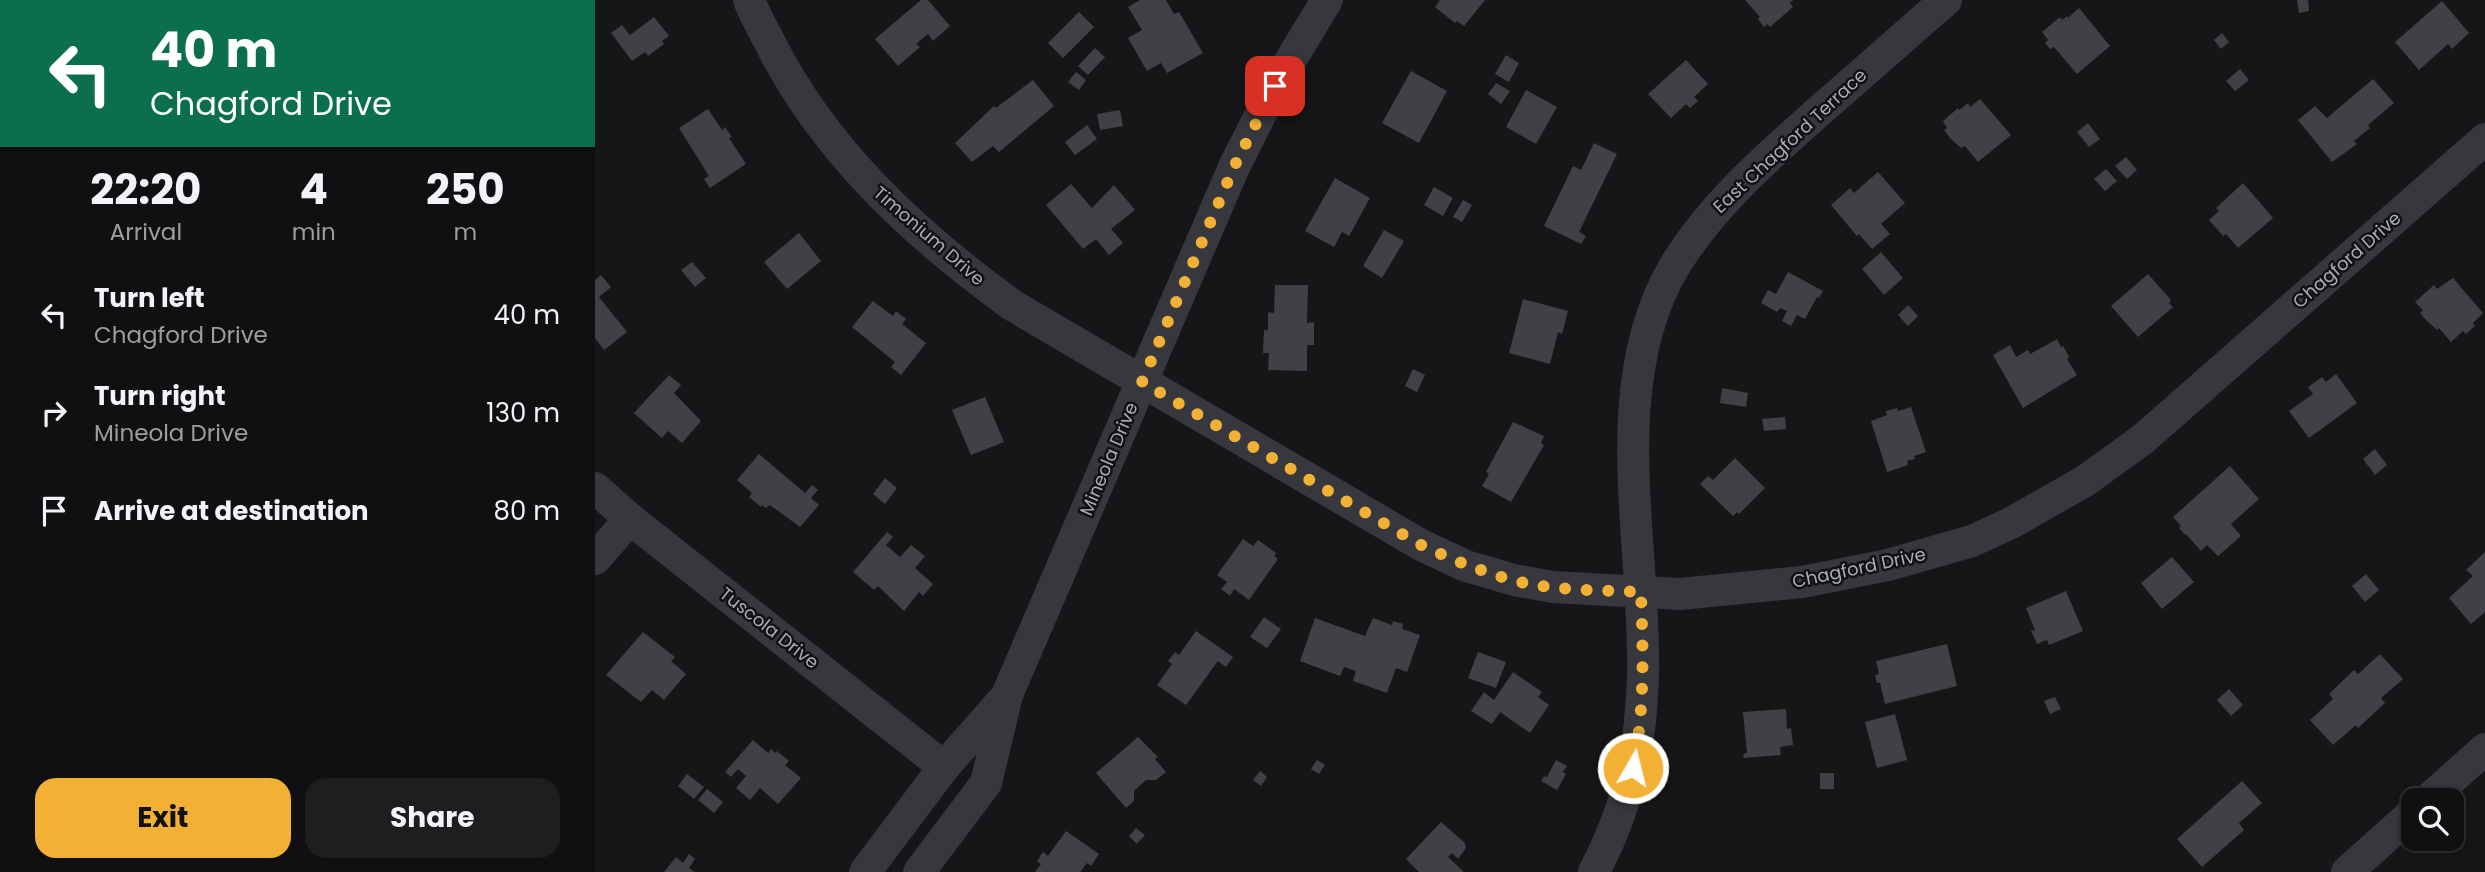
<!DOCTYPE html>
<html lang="en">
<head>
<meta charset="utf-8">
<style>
  body { margin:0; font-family:Poppins,sans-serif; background:#1e1e20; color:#f1f3f6; height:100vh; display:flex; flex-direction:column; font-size:26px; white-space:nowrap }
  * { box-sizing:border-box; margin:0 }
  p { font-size:23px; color:#9c9d9f }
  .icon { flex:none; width:38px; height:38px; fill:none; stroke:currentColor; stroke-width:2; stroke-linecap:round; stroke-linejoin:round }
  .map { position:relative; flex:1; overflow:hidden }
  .panel { display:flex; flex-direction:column; background:#101012; width:595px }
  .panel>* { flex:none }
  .hud { background:#0b6e4f; color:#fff; overflow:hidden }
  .controls { position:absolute; left:1806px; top:788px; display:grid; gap:14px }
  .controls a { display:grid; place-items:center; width:63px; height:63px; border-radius:14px; background:#101012; box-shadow:0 4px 10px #0003,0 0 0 2px #303032; font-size:35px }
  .pin { position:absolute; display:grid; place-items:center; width:60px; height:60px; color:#fff; margin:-30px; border-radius:14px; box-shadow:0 4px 10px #0006 }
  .me { position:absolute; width:77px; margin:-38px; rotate:8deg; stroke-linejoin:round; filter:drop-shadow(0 0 5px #0008) }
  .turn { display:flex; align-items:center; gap:24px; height:147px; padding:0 35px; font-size:32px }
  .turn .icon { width:91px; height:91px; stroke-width:2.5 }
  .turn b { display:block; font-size:49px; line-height:60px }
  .eta { display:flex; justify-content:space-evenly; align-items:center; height:119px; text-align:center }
  .eta b { font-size:42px; font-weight:700; line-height:49px }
  .cta { display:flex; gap:14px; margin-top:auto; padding:14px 35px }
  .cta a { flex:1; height:80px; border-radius:21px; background:#f2b134; color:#111; font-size:28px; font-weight:700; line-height:80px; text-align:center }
  .cta a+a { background:#1e1e20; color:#f1f3f6 }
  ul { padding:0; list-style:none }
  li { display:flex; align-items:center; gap:21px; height:98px; padding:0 35px }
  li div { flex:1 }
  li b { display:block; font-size:26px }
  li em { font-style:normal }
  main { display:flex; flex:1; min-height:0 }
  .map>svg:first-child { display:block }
</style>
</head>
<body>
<main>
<section class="panel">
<div class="hud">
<div class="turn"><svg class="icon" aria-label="left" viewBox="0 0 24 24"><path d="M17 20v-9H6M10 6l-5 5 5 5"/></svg><div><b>40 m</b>Chagford Drive</div></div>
</div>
<div class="eta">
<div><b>22:20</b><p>Arrival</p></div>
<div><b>4</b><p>min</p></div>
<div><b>250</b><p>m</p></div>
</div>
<ul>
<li><svg class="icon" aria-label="left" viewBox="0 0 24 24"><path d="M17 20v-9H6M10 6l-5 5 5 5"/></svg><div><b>Turn left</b><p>Chagford Drive</p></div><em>40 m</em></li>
<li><svg class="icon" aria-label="right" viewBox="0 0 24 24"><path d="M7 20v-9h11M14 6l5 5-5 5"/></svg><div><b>Turn right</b><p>Mineola Drive</p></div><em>130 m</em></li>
<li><svg class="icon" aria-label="arrive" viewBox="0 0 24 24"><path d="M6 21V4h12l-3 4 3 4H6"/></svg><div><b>Arrive at destination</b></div><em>80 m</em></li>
</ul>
<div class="cta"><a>Exit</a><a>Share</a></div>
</section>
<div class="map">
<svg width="1890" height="872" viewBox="0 0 1890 872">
  <rect width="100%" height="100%" fill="#161618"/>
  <g fill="#404145">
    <polygon points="326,0 333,0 355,26 338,41 333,34 321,44 325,47 303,66 280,39"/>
    <polygon points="545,0 571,0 579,14 584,12 608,53 572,73 566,63 552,71 533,38 547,30 533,7"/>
    <polygon points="845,0 890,0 869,26 862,21 860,23 840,7"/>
    <polygon points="1150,0 1198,0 1195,3 1198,7 1175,27 1172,24 1169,27 1163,19 1165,17"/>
    <polygon points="1702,0 1713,0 1714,11 1704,13"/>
    <polygon points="1847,1 1874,33 1857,49 1853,44 1824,70 1800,42"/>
    <polygon points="1484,8 1515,46 1482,74 1459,47 1455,49 1450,43 1453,40 1447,32 1465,17 1467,20 1472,16 1473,18"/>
    <polygon points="484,12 499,27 468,58 453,43"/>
    <polygon points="59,17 74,36 67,41 69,44 53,56 50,52 37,61 16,33 27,25 35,35"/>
    <polygon points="1627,33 1634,42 1626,49 1619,40"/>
    <polygon points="500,48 510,57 493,75 483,66"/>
    <polygon points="911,55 924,63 914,82 900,74"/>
    <polygon points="1091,60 1113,84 1099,97 1103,101 1095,108 1091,104 1076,118 1053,94"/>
    <polygon points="1645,69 1654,80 1640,91 1631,81"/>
    <polygon points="816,71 852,91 824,143 787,123"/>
    <polygon points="481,72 491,80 484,90 473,82"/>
    <polygon points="1778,79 1799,103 1773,125 1775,128 1759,141 1762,144 1737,162 1703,120 1720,106 1732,118"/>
    <polygon points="438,80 459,106 404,152 398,146 377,162 360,143 399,106 401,108"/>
    <polygon points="901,83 915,91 906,104 893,94"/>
    <polygon points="931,90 962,107 941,144 911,127"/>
    <polygon points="1385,99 1416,135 1383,162 1370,146 1366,148 1355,138 1349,130 1352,128 1348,121 1363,108 1364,110 1373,103 1375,107"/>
    <polygon points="113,109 127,130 130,127 137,137 134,138 151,164 115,188 109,179 114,176 84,128"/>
    <polygon points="525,110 528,126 505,130 502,114"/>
    <polygon points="1493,123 1505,139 1494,147 1482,132"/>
    <polygon points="492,125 502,139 480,155 470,142"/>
    <polygon points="999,143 1022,154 984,232 991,236 986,244 949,226 978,166 986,170"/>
    <polygon points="1531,157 1542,170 1532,179 1520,166"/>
    <polygon points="1511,169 1522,181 1510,191 1499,179"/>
    <polygon points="1283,172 1310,203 1286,224 1295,234 1277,249 1264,234 1262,236 1236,205 1255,188 1259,193"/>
    <polygon points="740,178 775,198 754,236 747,232 739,247 710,231"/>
    <polygon points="1648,183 1678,218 1643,248 1631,234 1628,236 1614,220 1624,211 1621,208"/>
    <polygon points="476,184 497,208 519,185 540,210 516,229 528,243 514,255 501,239 488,249 451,205"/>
    <polygon points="839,187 858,198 848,216 829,205"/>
    <polygon points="868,200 877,205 867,222 858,217"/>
    <polygon points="789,230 809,241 787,278 768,266"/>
    <polygon points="204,233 226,261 192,289 169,262"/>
    <polygon points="1286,252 1308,278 1289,295 1267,269"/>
    <polygon points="97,262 111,278 100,287 86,270"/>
    <polygon points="1193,272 1228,291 1224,298 1222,297 1210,319 1202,315 1196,326 1187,321 1192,311 1185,308 1182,312 1166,303 1173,290 1181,294"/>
    <polygon points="1553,274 1576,300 1574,303 1578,307 1543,337 1516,306"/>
    <polygon points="6,275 16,287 4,297 32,332 9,350 0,338 0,280"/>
    <polygon points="1858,278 1888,313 1878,323 1880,326 1871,334 1868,331 1856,342 1844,328 1842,330 1831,320 1825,313 1828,310 1820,302 1839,285 1842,289"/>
    <polygon points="680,285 713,285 712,323 719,322 719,345 712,345 712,371 673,370 674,353 668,353 669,330 673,330 673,312 679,313"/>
    <polygon points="928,299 973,311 967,334 963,332 955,364 914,353"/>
    <polygon points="278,301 298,316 301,311 311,319 307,324 331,343 306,375 296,367 300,362 257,327"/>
    <polygon points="1313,305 1323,316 1313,326 1303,315"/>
    <polygon points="1462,339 1466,347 1468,346 1474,357 1472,359 1482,375 1428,408 1398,355 1415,345 1421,357 1433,350 1435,354"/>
    <polygon points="818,369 830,375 822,392 810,386"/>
    <polygon points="1741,374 1762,403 1714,438 1694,411 1718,394 1713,387 1727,377 1731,382"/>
    <polygon points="74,375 86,385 79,393 106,421 87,443 73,431 67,438 39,413"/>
    <polygon points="1127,388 1153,393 1151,407 1125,403"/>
    <polygon points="390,397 409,442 376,455 357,410"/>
    <polygon points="1316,407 1331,452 1319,456 1320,459 1312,461 1313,465 1292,472 1276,421 1292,415 1291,411 1302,408 1303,411"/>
    <polygon points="1190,417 1191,429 1169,431 1167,419"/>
    <polygon points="918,422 949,436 946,443 949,445 916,502 887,486 894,474 891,472"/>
    <polygon points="1780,449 1792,465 1780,475 1768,459"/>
    <polygon points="164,454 210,493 217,485 223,490 216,498 224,505 205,527 175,505 171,508 167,505 166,507 154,497 157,493 142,480"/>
    <polygon points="1140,458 1170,488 1144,514 1142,512 1138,516 1105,484 1113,476 1118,480"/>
    <polygon points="1635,466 1664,499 1636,524 1646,536 1623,556 1612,545 1606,551 1591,534 1590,535 1584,528 1586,526 1578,517"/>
    <polygon points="290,478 302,488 290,504 278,494"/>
    <polygon points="292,532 298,537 291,545 305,557 316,545 330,556 320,568 338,584 328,596 324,592 309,611 283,586 279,590 258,572"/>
    <polygon points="648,539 658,546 663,540 681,553 679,556 683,559 654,600 639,589 635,596 626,589 632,582 622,575"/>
    <polygon points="1890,552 1890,612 1876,624 1854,598 1878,576 1871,570"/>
    <polygon points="1577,557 1599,582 1567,609 1546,583"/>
    <polygon points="1771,574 1784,590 1770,602 1757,586"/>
    <polygon points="1471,591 1488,631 1454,645 1452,640 1442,644 1436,631 1440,630 1431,608"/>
    <polygon points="669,617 686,629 672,648 655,637"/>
    <polygon points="720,618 770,636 778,618 797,625 798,621 808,624 807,629 825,635 812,672 801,668 792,693 758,681 761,671 749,667 745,676 705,661"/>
    <polygon points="601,631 638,657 631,667 623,661 591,705 562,685 577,664 573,661 580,652 584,655"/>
    <polygon points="48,632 80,657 76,661 91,674 69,700 57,690 46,702 11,675"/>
    <polygon points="1352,644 1362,686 1290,704 1285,683 1282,683 1280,675 1284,674 1281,661"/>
    <polygon points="883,652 911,662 901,688 873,678"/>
    <polygon points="1785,654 1808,679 1786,698 1790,703 1763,728 1761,725 1738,745 1715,720 1738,699 1734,694 1759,670 1763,674"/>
    <polygon points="918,672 947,692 943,697 954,705 935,733 905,712 897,724 876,711 889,692 899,700"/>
    <polygon points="1634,689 1648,705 1636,716 1622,700"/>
    <polygon points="1460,697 1466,709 1455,714 1449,701"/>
    <polygon points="1191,709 1192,729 1196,728 1198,745 1185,747 1186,755 1149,758 1148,754 1152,753 1148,712"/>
    <polygon points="1300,714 1312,760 1282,768 1270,722"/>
    <polygon points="543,737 563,757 560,759 571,772 561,780 551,780 539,791 539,801 531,808 501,773"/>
    <polygon points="158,740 173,753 176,749 180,753 182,751 194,761 190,765 206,778 183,804 165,788 155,800 141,788 151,776 143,769 136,777 130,772"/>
    <polygon points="722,760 730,765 724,774 716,769"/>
    <polygon points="961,760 972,766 968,772 971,774 962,790 946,781 949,776 952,777"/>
    <polygon points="665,771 672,777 666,786 658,780"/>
    <rect x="1225" y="773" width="14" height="16"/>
    <polygon points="92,774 109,787 99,799 83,786"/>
    <polygon points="1647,781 1667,803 1644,823 1649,830 1607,867 1582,839"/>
    <polygon points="112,789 128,802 119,813 103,800"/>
    <polygon points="846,822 870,843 871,848 863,859 857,853 853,857 869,872 824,872 811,859"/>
    <polygon points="541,828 550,835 542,844 534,836"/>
    <polygon points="471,831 504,854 496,866 492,863 485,872 440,872 446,864 442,861 448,852 453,856"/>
    <polygon points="94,854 100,859 94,868 100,872 69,872 81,857 88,863"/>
  </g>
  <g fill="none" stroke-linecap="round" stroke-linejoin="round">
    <g stroke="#37383d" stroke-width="32">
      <path d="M154,0C159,13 166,26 173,39C228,150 318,233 417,305L826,545L871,566L919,580L958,587L1085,594L1207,582L1293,565L1377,541L1416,523L1490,481L1548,439L1890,139"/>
      <polyline points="0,488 35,519 349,767"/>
      <polyline points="0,559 35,519"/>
      <polyline points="1833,800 1890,749"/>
      <polyline points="270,872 349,767 409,699"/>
      <polyline points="324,872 391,783 412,695 639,167 680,86 732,0"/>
      <path d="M999,872C1034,804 1046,750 1048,674C1051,543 1009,386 1079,267C1116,206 1170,159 1223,112C1266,75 1308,37 1351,0"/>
      <polyline points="1752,872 1818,813"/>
    </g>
  </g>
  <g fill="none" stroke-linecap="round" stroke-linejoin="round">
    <path stroke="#f2b134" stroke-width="12" stroke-dasharray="0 21.6" d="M680,86L639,167L547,382L826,545C856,559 885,571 917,580C959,591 1003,590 1046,592C1048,651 1050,711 1038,768"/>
  </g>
  <g text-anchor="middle" stroke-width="5" stroke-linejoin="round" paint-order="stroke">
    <g font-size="18" fill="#a8adb8" stroke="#111113">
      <text transform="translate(1195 141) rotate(-43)" y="6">East Chagford Terrace</text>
      <text transform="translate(334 236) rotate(41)" y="6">Timonium Drive</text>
      <text transform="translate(1752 260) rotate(-41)" y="6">Chagford Drive</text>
      <text transform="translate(514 459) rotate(-67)" y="6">Mineola Drive</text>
      <text transform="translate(1264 568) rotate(-12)" y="6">Chagford Drive</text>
      <text transform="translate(174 628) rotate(38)" y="6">Tuscola Drive</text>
    </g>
  </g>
</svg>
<div class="controls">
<a><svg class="icon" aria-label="search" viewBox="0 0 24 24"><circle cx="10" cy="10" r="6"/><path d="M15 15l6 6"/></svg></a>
</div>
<div class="pin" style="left:680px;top:86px;background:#d93025"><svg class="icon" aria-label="arrive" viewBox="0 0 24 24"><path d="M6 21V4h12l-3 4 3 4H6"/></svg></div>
<svg class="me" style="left:1038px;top:768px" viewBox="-20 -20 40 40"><circle r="17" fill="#f2b134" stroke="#fff" stroke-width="3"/><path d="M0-11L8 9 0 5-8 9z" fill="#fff"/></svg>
</div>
</main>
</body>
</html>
